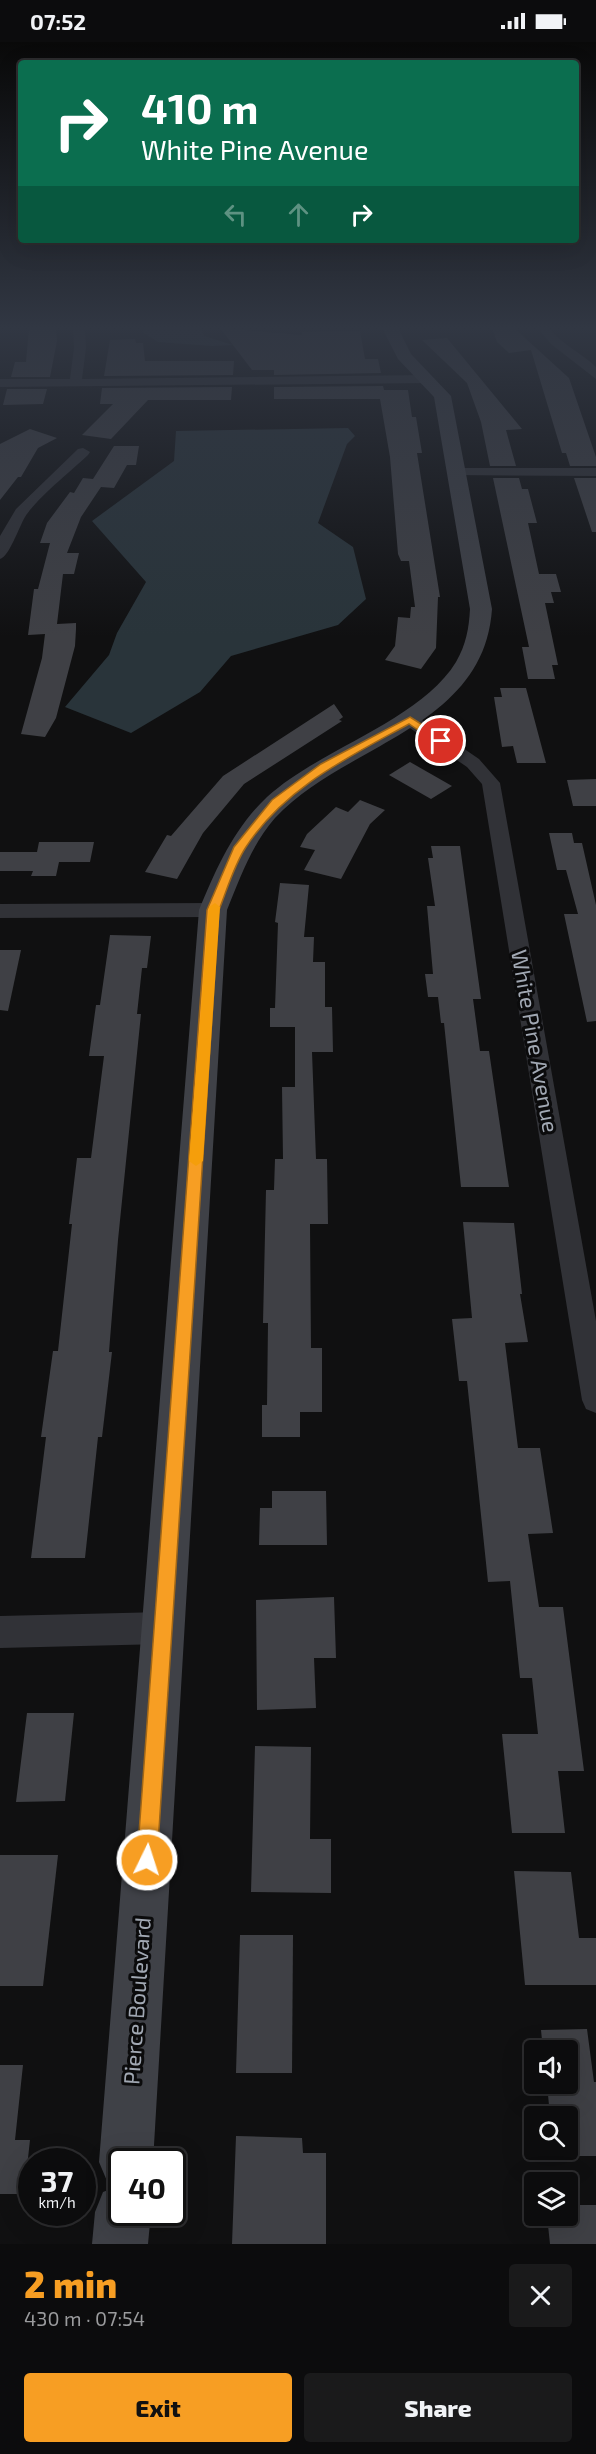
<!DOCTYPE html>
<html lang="en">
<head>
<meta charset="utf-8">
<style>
  body { margin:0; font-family:"Exo 2",sans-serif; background:#1a1a1b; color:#f1f3f6; height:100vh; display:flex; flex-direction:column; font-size:22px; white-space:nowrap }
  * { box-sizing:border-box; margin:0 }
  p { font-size:20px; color:#9a9b9d }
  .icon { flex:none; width:33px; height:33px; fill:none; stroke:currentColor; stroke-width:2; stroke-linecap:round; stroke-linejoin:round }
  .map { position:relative; height:2202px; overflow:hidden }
  .panel { display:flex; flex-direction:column; background:#0c0c0d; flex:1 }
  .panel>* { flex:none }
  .banner { position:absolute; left:18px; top:18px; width:561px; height:183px; border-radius:6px; box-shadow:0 6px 24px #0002,0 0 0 2px #2c2c2e; background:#0b6e4f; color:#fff; overflow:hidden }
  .buttons { position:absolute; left:524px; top:1998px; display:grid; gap:12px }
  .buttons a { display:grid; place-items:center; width:54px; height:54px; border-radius:6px; background:#0c0c0d; box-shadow:0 6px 24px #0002,0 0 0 2px #2c2c2e; font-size:30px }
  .speed { position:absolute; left:18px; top:2106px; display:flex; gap:12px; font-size:30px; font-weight:700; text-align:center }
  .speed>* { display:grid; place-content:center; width:78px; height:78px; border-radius:50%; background:#0c0c0d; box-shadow:0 6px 24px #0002,0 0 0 2px #2c2c2e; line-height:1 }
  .speed small { font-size:15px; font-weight:400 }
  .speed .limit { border:3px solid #111; border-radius:9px; background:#fff; color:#111 }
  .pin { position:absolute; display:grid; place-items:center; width:51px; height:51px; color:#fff; margin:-26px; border:3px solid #fff; border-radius:50%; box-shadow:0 2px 6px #0007 }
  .me { position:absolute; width:66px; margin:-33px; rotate:4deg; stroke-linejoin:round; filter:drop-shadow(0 0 4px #0008) }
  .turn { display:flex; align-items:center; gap:21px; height:126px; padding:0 24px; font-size:27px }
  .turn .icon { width:78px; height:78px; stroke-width:2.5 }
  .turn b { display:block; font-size:42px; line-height:51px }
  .lanes { display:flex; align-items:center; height:57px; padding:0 24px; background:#0003; justify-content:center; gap:30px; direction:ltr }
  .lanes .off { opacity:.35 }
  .round { display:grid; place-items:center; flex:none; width:63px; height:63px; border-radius:6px; background:#1a1a1b }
  .overview { display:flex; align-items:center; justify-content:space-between; height:102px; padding:0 24px }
  h1 { font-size:36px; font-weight:800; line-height:45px; color:#f79e23 }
  .button { display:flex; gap:12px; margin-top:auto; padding:12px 24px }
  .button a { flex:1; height:69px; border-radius:6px; background:#f79e23; color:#111; font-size:24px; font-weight:800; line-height:69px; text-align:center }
  .button a+a { background:#1a1a1b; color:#f1f3f6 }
  .status { display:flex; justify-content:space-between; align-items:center; height:42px; padding:0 30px; background:#0c0c0d; direction:ltr }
  .status svg { height:16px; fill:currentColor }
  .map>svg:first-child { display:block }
</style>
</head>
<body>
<div class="status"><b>07:52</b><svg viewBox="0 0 49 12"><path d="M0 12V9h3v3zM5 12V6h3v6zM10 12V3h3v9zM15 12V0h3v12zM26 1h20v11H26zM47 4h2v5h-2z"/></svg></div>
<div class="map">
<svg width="596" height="2202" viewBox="0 0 596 2202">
  <rect width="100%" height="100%" fill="#101011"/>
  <g fill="#29343a">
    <polygon points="143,286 200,286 204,294 233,303 212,304 158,300 144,291"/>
    <polygon points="348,386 355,394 347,402 318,481 353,505 366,557 338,583 231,614 200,650 131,691 65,665 109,613 117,591 146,540 92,479 174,419 176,389"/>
  </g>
  <g fill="#3f4045" fill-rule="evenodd">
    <polygon points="29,286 56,286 57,299 50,335 11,335 15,320 26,320"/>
    <polygon points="220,286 302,293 302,290 360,289 365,317 378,317 381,331 274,333 274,328 252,328"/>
    <polygon points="492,286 514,286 569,336 596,415 596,424 570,424 566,411 562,411 531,308 509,311 497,300"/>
    <polygon points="447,296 522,387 506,388 516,424 490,424 481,380 467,341 422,298"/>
    <polygon points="135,297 136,301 143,301 145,319 234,319 233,333 104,334 110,298"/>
    <polygon points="383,344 384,348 408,348 412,375 416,375 422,411 417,411 440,555 438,555 436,606 421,627 385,618 395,604 398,575 410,576 411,565 415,565 409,519 401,519 398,512 390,415 380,357 274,357 274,345"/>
    <polygon points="232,345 231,358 148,358 111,397 82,393 113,362 100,362 102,346"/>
    <polygon points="7,347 47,347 43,362 3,363"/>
    <polygon points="30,387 57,396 38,406 21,435 18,435 0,458 0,402"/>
    <polygon points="114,404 139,404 136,423 127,423 114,446 101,445 81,475 67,511 79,511 74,532 63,532 57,582 76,581 76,587 75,604 56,676 45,695 21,692 42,616 45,592 28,593 34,547 38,547 50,501 40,501 47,481 70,450 74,451 83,436 93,437"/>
    <polygon points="493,436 519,436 522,447 528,447 537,481 528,481 539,532 556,532 561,550 551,550 554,561 545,561 558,623 552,623 555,637 528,637 522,605 529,605"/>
    <polygon points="574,436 596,436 596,490 592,490"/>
    <polygon points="500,646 526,646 546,721 517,721 513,704 502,705 494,655 502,655"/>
    <polygon points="334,662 343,675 339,678 342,679 244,742 203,791 177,837 145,830 167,793 171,794 223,734"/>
    <polygon points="410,720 452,744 431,757 389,733"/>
    <polygon points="596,737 596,764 573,764 567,738"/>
    <polygon points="360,758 385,768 370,782 341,837 304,828 315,808 300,805 307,792 336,765 348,770"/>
    <polygon points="549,791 572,791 574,801 582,801 596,863 596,979 587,980 564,872 578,872 566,828 557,828"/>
    <polygon points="39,800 94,800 90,820 59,820 56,834 31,834 33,829 0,829 0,810 37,810"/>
    <polygon points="431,804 460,804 481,957 473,957 480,1009 489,1009 509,1145 461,1145 444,981 441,981 438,955 428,955 425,932 433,932 427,864 435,864 428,816 433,816"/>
    <polygon points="280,841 309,843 304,895 314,895 313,920 325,920 325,965 332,965 333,1010 312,1010 316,1117 327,1117 328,1182 310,1182 311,1306 322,1306 322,1370 300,1370 300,1395 262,1395 262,1363 267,1363 268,1281 263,1281 266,1148 274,1148 275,1117 283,1117 282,1045 295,1045 295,985 270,985 270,966 275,966 278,881 275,880"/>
    <polygon points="110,893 151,894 147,926 142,926 137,972 141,972 118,1198 109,1310 112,1310 102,1395 98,1395 85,1516 31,1516 46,1395 41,1395 53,1309 58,1309 72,1182 69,1182 77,1116 91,1116 104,1014 89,1014 96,963 100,963"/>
    <polygon points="0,908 21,908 8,969 0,968"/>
    <polygon points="463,1180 514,1181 522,1252 520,1252 528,1300 505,1301 518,1406 540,1406 553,1491 528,1492 539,1565 563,1565 584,1729 558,1729 565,1791 512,1791 502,1692 538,1692 532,1636 520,1636 510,1539 488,1540 467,1339 459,1339 452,1277 472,1276"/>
    <polygon points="272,1449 326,1449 327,1503 259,1503 260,1466 272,1466"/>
    <polygon points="334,1555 336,1616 314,1616 316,1666 257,1668 256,1558"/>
    <polygon points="27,1671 74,1671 65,1759 16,1760"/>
    <polygon points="255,1704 311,1705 310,1797 331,1797 331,1851 251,1850"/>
    <polygon points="0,1813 58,1813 43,1944 0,1944"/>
    <polygon points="514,1829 571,1830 579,1896 596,1896 596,1943 525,1943"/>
    <polygon points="240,1893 293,1893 292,2031 236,2031"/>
    <path d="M587,1987L594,2040H596V2114H534L530,2074H550L547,2042H567V2008H543L541,1988ZM534,2074H567V2108H534Z"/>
    <polygon points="0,2023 23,2023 15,2098 30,2098 24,2152 0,2152"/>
    <polygon points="236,2094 302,2096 303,2111 326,2111 326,2202 232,2202"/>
    <polygon points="567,2163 596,2163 596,2202 550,2202 547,2174 567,2174"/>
  </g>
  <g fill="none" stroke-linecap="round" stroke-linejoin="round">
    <g fill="#313237" fill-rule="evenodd">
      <polygon points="73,286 85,286 86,306 82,337 429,333 435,337 429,341 0,345 0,337 70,337 74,306"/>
      <path d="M538,286H549C562,303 582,311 596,325V337L551,302Z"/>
      <path d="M83,406L90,410L88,413C71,429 36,457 25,475C19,485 9,515 0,517V494L16,467L78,407Z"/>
      <polygon points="457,426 596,426 596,434 452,433 450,430 452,427"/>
      <polygon points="410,673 416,674 479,717 500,741 596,1279 596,1371 586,1367 582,1358 482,742 467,725 404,682 401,678 404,674"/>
      <polygon points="213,861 220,863 223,868 220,873 213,875 0,876 0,862"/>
      <polygon points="163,1570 174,1575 179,1586 174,1597 163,1602 0,1606 0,1574"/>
    </g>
    <path fill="#3f4147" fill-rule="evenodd" d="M382,286H398L411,312L451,354L492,567C484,687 345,701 275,776C252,802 240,836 227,868L153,2120H122V2170H151L148,2202H92L95,2170L103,2150L118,2144L107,2139L99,2120L199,868C216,827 234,786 267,755C321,706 420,679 456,620C466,603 469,586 470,567L434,355L398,317Z"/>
  </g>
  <linearGradient id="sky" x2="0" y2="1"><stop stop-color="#090909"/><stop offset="0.48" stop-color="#313743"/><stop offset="1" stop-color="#313743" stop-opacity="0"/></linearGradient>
  <rect width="596" height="595" fill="url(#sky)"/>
  <path fill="#f79e23" stroke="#a16717" stroke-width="1.5" d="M410,675L445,697V702H438L409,682C349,715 285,745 246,805C234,823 227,848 219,868L157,1818L154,1825L147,1828L140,1825L137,1818L207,868L234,805L272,758L321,722Z"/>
  <polygon fill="#f59e0b" points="215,861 220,865 203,1119 196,1124 189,1119 209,865"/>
  <g text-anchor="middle" stroke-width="6" stroke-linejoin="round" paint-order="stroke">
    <g font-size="22" fill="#a1a8b3" stroke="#0b0b0c">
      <text transform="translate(535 999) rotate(80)" y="8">White Pine Avenue</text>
      <text transform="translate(137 1959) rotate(-86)" y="8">Pierce Boulevard</text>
    </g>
  </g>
</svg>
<div class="buttons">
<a><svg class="icon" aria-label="sound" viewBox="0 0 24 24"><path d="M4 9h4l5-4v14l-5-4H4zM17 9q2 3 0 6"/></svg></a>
<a><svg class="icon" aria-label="search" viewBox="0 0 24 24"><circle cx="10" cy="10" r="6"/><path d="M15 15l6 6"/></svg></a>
<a><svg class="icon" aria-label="layers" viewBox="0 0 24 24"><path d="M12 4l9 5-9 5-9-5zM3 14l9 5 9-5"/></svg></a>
</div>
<div class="speed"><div>37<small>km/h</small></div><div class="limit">40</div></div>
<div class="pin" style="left:441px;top:699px;background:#d93025"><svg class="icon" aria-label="arrive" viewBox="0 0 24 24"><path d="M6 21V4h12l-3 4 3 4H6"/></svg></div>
<svg class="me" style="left:147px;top:1818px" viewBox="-20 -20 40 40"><circle r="17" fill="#f79e23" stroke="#fff" stroke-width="3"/><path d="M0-11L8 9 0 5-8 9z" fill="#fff"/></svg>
<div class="banner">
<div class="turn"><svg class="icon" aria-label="right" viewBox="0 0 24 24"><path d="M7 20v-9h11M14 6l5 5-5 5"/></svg><div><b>410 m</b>White Pine Avenue</div></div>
<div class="lanes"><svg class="icon off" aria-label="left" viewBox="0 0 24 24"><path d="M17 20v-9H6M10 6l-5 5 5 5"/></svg><svg class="icon off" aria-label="ahead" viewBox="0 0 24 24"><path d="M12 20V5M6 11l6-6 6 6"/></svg><svg class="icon" aria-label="right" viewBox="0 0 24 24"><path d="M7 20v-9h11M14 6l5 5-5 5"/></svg></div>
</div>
</div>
<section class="panel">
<div class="overview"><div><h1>2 min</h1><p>430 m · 07:54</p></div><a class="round"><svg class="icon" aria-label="close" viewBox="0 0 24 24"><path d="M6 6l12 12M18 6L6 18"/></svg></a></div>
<div class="button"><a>Exit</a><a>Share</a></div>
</section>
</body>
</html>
